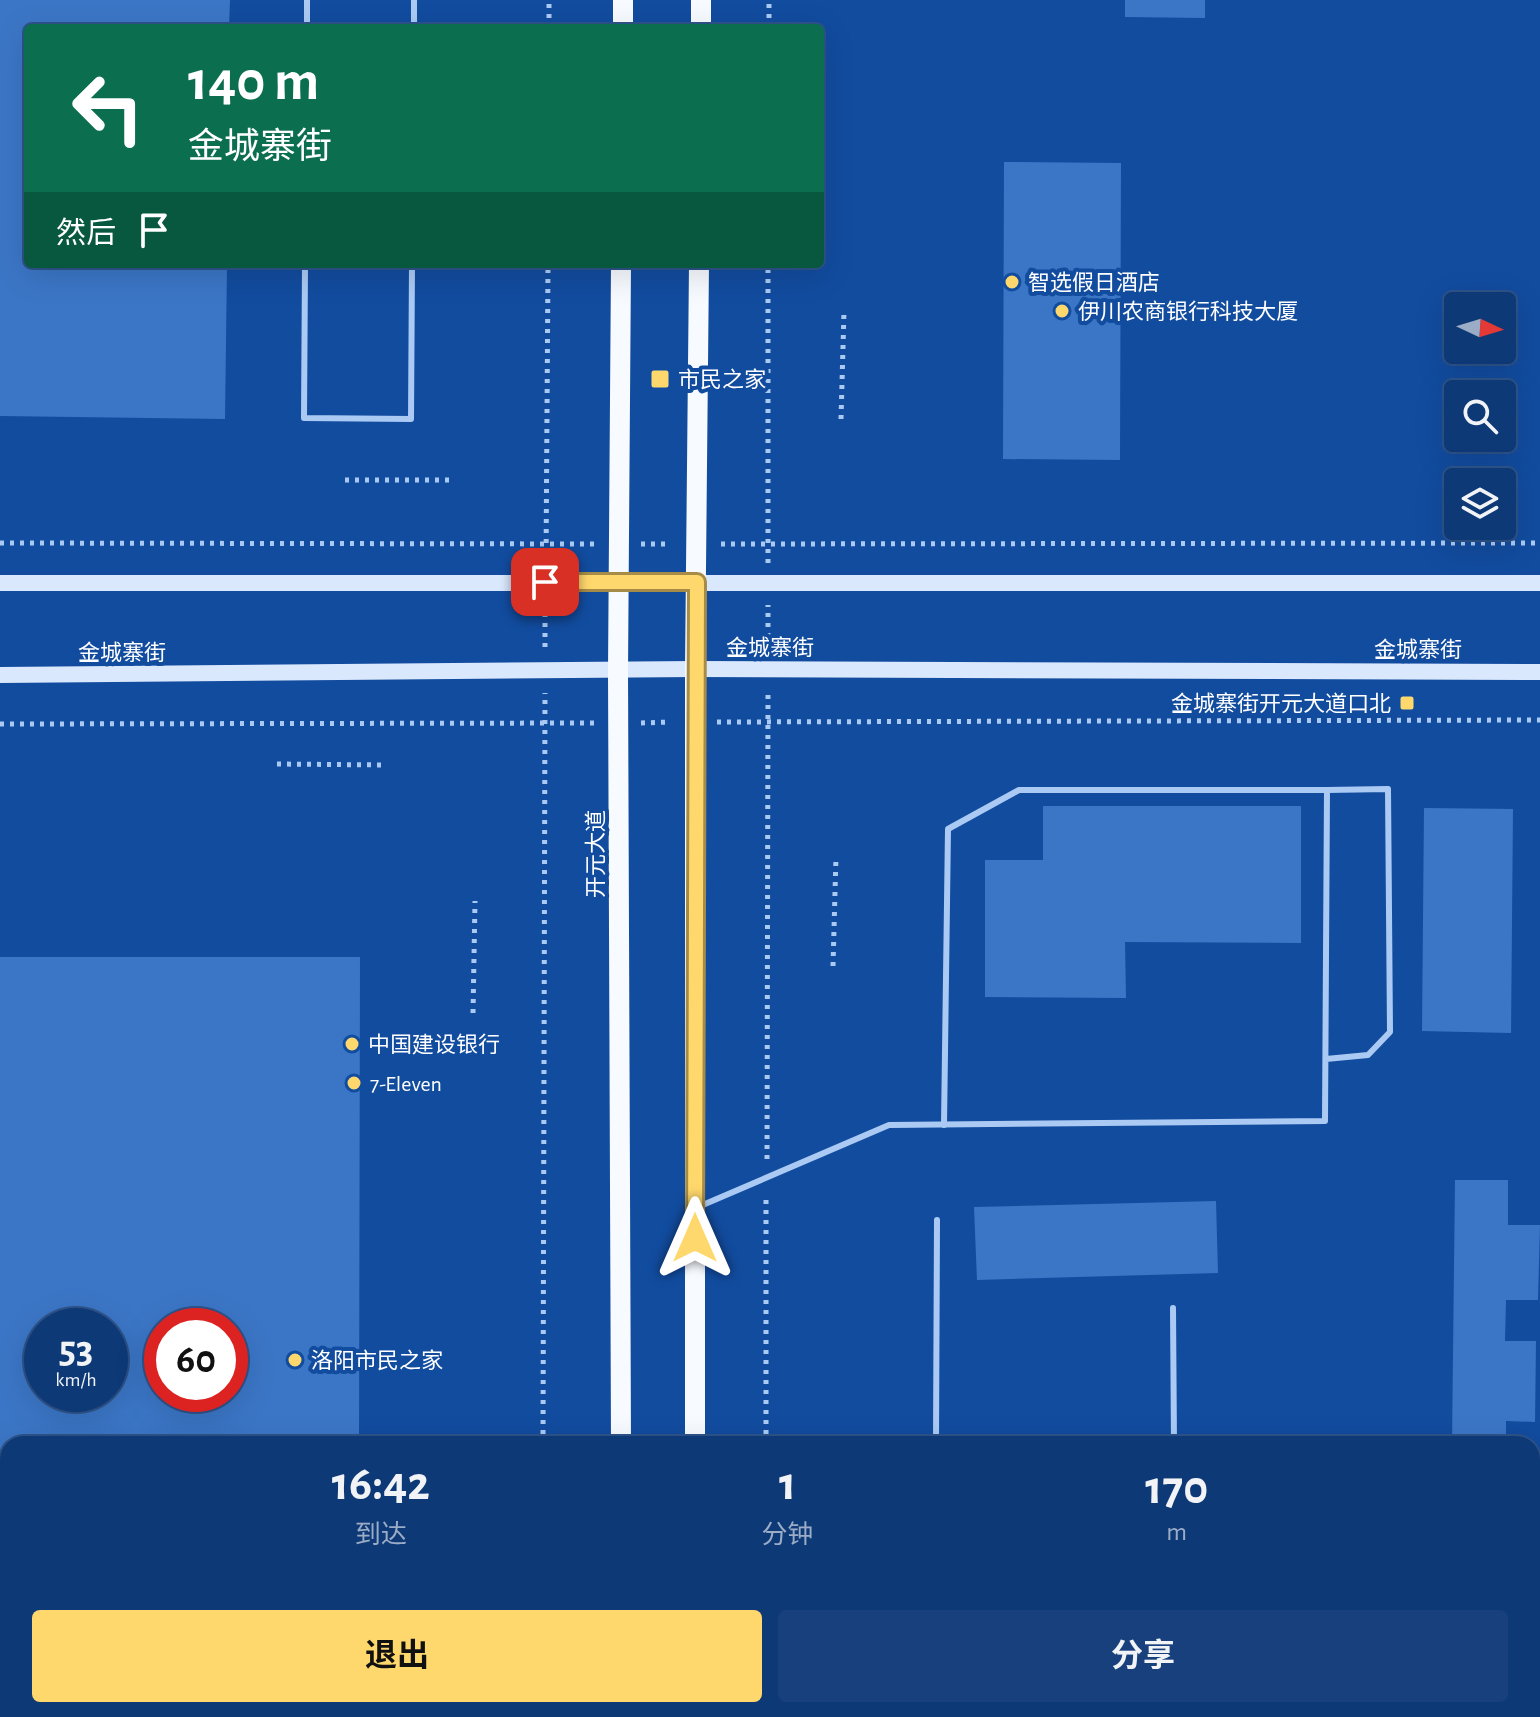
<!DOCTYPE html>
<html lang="zh">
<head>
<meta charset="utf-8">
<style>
  body { margin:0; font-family:"Alegreya Sans","Noto Sans SC",sans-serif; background:#17407c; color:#f1f3f6; height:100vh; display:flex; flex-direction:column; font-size:30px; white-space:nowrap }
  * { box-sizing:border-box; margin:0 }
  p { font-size:26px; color:#9bacc6 }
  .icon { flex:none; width:44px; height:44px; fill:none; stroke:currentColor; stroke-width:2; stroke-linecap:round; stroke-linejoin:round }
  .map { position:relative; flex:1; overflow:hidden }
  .drawer { position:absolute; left:0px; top:1436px; width:1540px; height:282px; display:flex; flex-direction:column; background:#0e3977; border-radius:24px 24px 0 0; box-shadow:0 8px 32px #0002,0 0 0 2px #2e5389 }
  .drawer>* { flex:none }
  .guide { position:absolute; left:24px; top:24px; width:800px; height:244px; border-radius:8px; box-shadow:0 8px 32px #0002,0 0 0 2px #2e5389; background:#0b6e4f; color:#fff; overflow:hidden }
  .needle { width:52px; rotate:94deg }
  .buttons { position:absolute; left:1444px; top:292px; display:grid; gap:16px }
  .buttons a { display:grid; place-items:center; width:72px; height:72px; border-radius:8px; background:#0e3977; box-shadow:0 8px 32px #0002,0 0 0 2px #2e5389; font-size:40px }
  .speed { position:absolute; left:24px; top:1308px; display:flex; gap:16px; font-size:40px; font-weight:700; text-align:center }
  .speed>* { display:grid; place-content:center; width:104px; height:104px; border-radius:50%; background:#0e3977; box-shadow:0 8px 32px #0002,0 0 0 2px #2e5389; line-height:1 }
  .speed small { font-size:20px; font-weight:400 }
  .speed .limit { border:12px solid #d22; background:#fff; color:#111 }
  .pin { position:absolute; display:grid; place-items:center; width:68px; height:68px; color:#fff; margin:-34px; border-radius:16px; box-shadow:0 4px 12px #0006 }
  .me { position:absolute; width:88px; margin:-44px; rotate:0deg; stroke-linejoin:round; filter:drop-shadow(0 0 6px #0008) }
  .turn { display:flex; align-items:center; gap:28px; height:168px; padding:0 32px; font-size:36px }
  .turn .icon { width:104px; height:104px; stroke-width:2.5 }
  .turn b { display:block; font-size:56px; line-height:68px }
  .then { display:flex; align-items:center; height:76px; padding:0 32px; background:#0003; gap:16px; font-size:30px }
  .eta { display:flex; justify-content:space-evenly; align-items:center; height:136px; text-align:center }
  .eta b { font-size:48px; font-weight:700; line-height:56px }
  .button { display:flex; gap:16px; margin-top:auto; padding:16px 32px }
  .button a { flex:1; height:92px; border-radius:8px; background:#ffd86d; color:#111; font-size:32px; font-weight:700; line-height:92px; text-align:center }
  .button a+a { background:#17407c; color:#f1f3f6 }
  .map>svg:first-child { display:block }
</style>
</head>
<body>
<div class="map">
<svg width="1540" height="1717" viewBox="0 0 1540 1717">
  <rect width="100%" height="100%" fill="#124c9f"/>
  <g fill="#3b76c6" fill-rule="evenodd">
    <polygon points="0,0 230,0 229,28 28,28 28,264 227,264 225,419 0,416"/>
    <polygon points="1125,0 1205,0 1205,18 1125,17"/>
    <polygon points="1004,162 1121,163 1120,460 1003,459"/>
    <polygon points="1043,806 1301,806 1301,943 1125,942 1126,998 985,997 985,860 1043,860"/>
    <polygon points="1424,808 1513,809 1511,1033 1422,1031"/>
    <path d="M0,957H360L359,1444H8V1710H359V1717H0ZM42,1326H110V1394H42ZM162,1326H230V1394H162Z"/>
    <polygon points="1455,1180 1508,1180 1508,1225 1540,1225 1538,1300 1506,1300 1505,1341 1536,1341 1535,1422 1506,1421 1506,1444 1452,1444"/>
    <polygon points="1216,1201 1218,1273 977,1280 974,1207"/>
    <polygon points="1532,1619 1540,1619 1540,1717 1486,1717 1486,1710 1532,1710"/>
    <rect x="1035" y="1710" width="74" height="7"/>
    <rect x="1197" y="1710" width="147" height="7"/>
  </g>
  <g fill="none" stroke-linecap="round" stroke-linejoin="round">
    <g stroke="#aacaf4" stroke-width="5" stroke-dasharray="4 6" stroke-linecap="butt">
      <polyline points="549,28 549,0"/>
      <polyline points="769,28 769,0"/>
      <polyline points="841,419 844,311"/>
      <polyline points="345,480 455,480"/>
      <polyline points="0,543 595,544"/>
      <polyline points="641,544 671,544"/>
      <polyline points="721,544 1540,543"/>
      <polyline points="546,563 548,264"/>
      <polyline points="768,563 768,264"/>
      <polyline points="545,647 545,605"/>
      <polyline points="768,647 768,605"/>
      <polyline points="717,722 1540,720"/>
      <polyline points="641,723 671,722"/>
      <polyline points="0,724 595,723"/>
      <polyline points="277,764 386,765"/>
      <polyline points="833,966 836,856"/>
      <polyline points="473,1013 475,901"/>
      <polyline points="767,1159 768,693"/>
      <polyline points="543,1444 545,693"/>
      <polyline points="766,1444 766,1197"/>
      <polyline points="544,1710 544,1717"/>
      <polyline points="765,1717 765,1710"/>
    </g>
    <g stroke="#aacaf4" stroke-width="6">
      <polyline points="307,28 307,0"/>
      <polyline points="414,28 414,0"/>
      <polyline points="305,264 304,418 411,419 412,264"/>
      <polyline points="944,1125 948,829 1019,790 1327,790"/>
      <polyline points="698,1207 889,1125 1325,1121 1327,790 1388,789 1390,1032 1368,1055 1326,1059"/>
      <polyline points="1173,1308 1174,1444"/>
      <polyline points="936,1444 937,1220"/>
      <polyline points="1532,1491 1540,1491"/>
    </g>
    <g stroke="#dae8fd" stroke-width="16">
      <polyline points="0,583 1540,583"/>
      <polyline points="0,675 695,669 1540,672"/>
    </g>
    <g stroke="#f7faff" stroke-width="20">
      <polyline points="623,28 623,0"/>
      <polyline points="701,28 701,0"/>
      <polyline points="621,264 618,671 621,1444"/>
      <polyline points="695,1444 695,669 699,264"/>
      <polyline points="622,1710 622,1717"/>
      <polyline points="695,1717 695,1710"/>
    </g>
  </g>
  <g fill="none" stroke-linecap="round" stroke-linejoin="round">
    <g stroke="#a68c47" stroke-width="20">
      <polyline id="route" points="545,582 697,582 695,1238"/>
    </g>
    <use href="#route" stroke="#ffd86d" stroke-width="14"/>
  </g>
  <g fill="#ffd86d" stroke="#124c9f" stroke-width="3">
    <circle cx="1012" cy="282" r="8"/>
    <circle cx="1062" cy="311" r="8"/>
    <rect x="650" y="369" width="20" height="20" rx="4"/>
    <rect x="1399" y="695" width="16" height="16" rx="4"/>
    <circle cx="352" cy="1044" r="8"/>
    <circle cx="354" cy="1083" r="8"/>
    <circle cx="295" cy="1360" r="8"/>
  </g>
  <g text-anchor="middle" stroke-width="8" stroke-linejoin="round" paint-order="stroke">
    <g font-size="22" fill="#fff" stroke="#124c9f" text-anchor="start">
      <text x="1028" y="290">智选假日酒店</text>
      <text x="1078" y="319">伊川农商银行科技大厦</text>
      <text x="678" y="387">市民之家</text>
      <text x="1391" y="711" text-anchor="end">金城寨街开元大道口北</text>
      <text x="368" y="1052">中国建设银行</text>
      <text x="370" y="1091">7-Eleven</text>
      <text x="311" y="1368">洛阳市民之家</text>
    </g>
    <g font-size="22" fill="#fff" stroke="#124c9f">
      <text x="770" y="655">金城寨街</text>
      <text x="1418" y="657">金城寨街</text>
      <text x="122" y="660">金城寨街</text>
      <text transform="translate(595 854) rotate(-90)" y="8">开元大道</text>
    </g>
  </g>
</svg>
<div class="buttons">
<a><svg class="needle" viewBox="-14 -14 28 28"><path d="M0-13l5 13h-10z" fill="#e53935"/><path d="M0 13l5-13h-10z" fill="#9bacc6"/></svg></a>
<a><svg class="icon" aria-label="search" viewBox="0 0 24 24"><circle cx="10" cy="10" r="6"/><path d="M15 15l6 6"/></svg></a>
<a><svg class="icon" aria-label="layers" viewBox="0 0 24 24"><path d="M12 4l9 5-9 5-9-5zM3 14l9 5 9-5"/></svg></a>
</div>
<div class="speed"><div>53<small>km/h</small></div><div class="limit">60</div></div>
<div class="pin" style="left:545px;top:582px;background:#d93025"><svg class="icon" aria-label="arrive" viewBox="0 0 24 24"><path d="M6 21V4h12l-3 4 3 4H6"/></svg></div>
<svg class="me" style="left:695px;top:1238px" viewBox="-20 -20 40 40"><path d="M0-17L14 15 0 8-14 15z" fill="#ffd86d" stroke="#fff" stroke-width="4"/></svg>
<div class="guide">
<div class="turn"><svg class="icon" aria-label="left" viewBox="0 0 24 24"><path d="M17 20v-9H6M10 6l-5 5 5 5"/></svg><div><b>140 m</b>金城寨街</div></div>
<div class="then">然后<svg class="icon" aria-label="arrive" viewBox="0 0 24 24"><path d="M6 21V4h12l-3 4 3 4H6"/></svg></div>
</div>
<section class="drawer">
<div class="eta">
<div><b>16:42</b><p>到达</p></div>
<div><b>1</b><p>分钟</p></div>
<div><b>170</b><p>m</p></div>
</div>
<div class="button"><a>退出</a><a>分享</a></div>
</section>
</div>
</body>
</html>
